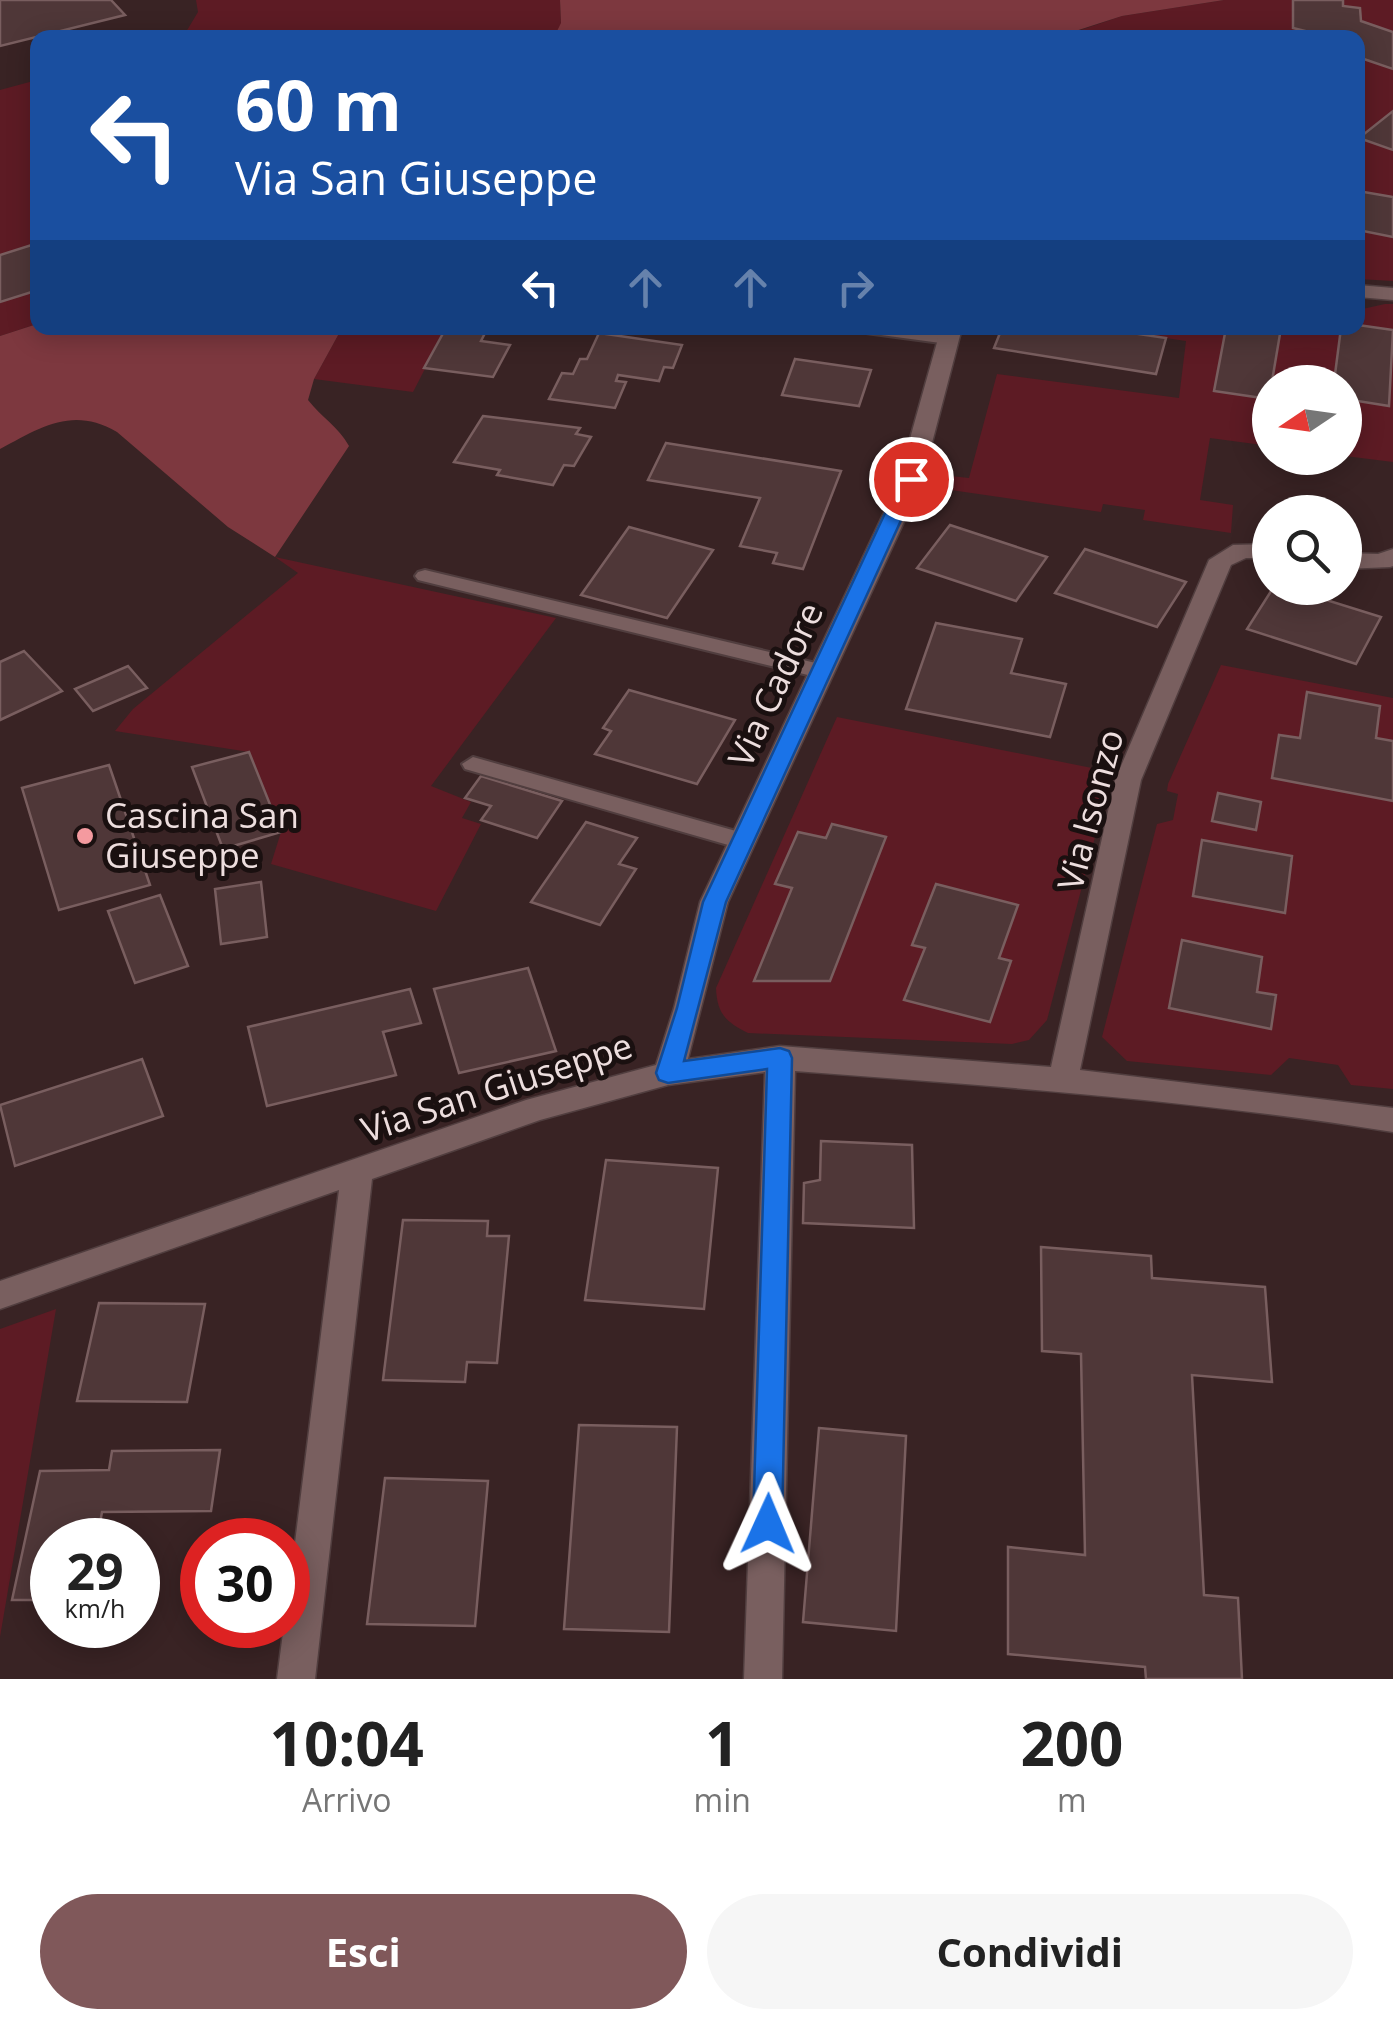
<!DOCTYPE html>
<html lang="it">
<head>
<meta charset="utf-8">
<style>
  body { margin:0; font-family:"Open Sans",sans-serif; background:#f6f6f6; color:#222; height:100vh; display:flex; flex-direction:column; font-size:38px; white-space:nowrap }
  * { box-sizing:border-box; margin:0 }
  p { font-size:32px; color:#767676 }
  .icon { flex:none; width:55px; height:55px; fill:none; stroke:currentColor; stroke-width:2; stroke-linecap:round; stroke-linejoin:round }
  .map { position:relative; height:1679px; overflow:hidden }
  .sheet { display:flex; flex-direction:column; background:#fff; flex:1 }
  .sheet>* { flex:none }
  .hud { position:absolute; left:30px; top:30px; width:1335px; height:305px; border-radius:20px; box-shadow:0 5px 25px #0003; background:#1a4fa0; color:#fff; overflow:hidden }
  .needle { width:65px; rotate:257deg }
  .buttons { position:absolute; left:1252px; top:365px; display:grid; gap:20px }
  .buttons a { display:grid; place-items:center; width:110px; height:110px; border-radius:50%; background:#fff; box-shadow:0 5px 25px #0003; font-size:50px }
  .speed { position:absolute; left:30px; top:1518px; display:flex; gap:20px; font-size:50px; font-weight:700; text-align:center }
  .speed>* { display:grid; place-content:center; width:130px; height:130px; border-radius:50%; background:#fff; box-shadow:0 5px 25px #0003; line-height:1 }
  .speed small { font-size:25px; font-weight:400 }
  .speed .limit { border:15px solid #d22; background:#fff; color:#111 }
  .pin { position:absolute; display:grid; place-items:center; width:85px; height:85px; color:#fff; margin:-42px; border:5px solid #fff; border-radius:50%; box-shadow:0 2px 10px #0007 }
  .me { position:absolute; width:110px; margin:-55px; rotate:1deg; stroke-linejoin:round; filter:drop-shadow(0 0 8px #0008) }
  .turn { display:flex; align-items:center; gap:35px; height:210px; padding:0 40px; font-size:45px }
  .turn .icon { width:130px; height:130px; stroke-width:2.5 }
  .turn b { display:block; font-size:70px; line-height:85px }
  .lanes { display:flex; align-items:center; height:95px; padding:0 40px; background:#0003; justify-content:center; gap:50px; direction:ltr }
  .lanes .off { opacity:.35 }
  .eta { display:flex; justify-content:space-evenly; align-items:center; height:170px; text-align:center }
  .eta b { font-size:60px; font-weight:700; line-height:70px }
  .primary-button { display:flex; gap:20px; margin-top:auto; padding:20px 40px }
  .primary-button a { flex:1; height:115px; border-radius:60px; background:#80585a; color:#fff; font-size:40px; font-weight:700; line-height:115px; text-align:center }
  .primary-button a+a { background:#f6f6f6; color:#222 }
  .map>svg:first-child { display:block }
</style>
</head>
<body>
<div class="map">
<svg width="1393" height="1679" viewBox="0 0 1393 1679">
  <rect width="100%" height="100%" fill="#392324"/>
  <g fill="#5d1b24">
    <polygon points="196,0 560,0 561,24 554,37 177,38 186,32 198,12"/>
    <polygon points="1224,0 1393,0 1393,281 1358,279 1358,38 1057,38 1122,16"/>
    <polygon points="37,80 37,324 0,336 0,90"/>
    <polygon points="1385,304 1393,304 1393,462 1345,456 1345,382 1270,382 1270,446 1210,438 1200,500 1233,505 1231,533 1143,520 1145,510 1103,504 1101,512 937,488 941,475 969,478 997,374 1179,398 1186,341 1118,331 1119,328 1358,328 1358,310"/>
    <polygon points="342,328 446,328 413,392 314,379"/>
    <polygon points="275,557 556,618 431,786 471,802 462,818 481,824 436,911 271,864 281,832 249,752 115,731 133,709 298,573"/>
    <polygon points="1221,665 1393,698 1393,1089 1351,1085 1338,1065 1289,1058 1271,1075 1127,1061 1102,1037 1157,824 1173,820 1178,794 1167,791 1168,784"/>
    <path d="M837,717L1112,772L1047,1020L1029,1040L1012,1044L748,1033C726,1022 717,1014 716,988Z"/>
    <polygon points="56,1309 0,1637 0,1329"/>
  </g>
  <g fill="#7d383f">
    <polygon points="560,0 1224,0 1122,16 1057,37 554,37 561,23"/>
    <path d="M37,324L38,328H342L314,379L308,400C322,418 338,426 349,446L275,557L228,527L117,432C73,406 41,427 0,449V336Z"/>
  </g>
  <g fill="#4f3738" stroke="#795e5f" stroke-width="2.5">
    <polygon points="0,0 111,0 125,15 0,46"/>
    <polygon points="1293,0 1343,0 1343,6 1360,8 1361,21 1393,32 1393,69 1358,57 1358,38 1333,38 1293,28"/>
    <polygon points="1393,111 1393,150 1359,138"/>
    <polygon points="1358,191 1393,197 1393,237 1358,230"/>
    <polygon points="38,243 38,290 0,302 0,255"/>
    <polygon points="1358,325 1393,330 1389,406 1345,399 1345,382 1334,382 1341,328"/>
    <polygon points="446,328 486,331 481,341 510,345 493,377 424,368"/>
    <polygon points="1002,328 1119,328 1118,331 1166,338 1156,374 994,348"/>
    <polygon points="1226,328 1281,328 1269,399 1214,391"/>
    <polygon points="599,333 682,345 673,368 664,367 659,381 618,375 616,381 626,382 615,408 549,399 562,373 573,374 580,359 587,359"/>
    <polygon points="795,359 871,370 859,406 782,395"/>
    <polygon points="483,416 580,428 576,434 591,437 574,466 564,465 553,485 497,475 500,470 454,462"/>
    <polygon points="666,443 841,471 803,569 773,563 777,553 740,546 760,498 648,480"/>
    <polygon points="950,525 1047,557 1016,601 917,568"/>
    <polygon points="629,527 713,550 667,618 581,595"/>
    <polygon points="1085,549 1186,582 1157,627 1055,593"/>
    <polygon points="1273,588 1288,588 1381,617 1356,664 1247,629"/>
    <polygon points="936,623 1022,639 1011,673 1066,684 1050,737 906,709"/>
    <polygon points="24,651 62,691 0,720 0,662"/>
    <polygon points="128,666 147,688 93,711 75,689"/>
    <polygon points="629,690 735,720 697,784 595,754 611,731 603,728"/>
    <polygon points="1307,692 1380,706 1376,738 1393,741 1393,801 1272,778 1279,735 1300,738"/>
    <polygon points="249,752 281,832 223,849 192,767"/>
    <polygon points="109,765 150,885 59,910 22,788"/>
    <polygon points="481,776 562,801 537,838 481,820 491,806 465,798"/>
    <polygon points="1218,793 1261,802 1256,830 1212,821"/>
    <polygon points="586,822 637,838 619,864 636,869 600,925 531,902"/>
    <polygon points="832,824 886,837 830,981 754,981 792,888 775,884 798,832 826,838"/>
    <polygon points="1202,840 1292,856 1285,913 1193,896"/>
    <polygon points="261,882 267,937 221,944 215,889"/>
    <polygon points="936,884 1018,905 999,958 1011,961 990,1022 904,1000 925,948 912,945"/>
    <polygon points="160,895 188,966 135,983 108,911"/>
    <polygon points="1182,940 1262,957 1257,992 1276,995 1271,1029 1169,1008"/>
    <polygon points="528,968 556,1051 459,1073 434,989"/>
    <polygon points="410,989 421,1023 383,1032 396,1075 267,1106 248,1027"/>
    <polygon points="142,1059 163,1116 15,1166 0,1105"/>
    <polygon points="821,1141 912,1145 914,1228 803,1223 804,1183 820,1180"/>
    <polygon points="606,1160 718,1168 704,1309 585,1300"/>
    <polygon points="403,1220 488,1221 487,1236 509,1236 497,1363 467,1362 465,1382 383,1380"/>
    <polygon points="1041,1247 1151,1256 1152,1278 1265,1287 1272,1382 1192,1375 1204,1595 1238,1598 1242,1679 1146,1679 1145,1667 1008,1654 1008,1547 1085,1555 1081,1354 1042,1351"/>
    <polygon points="99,1303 205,1304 187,1402 77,1401"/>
    <polygon points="579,1425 677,1427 669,1632 564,1629"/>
    <polygon points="819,1428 906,1436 896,1631 803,1622"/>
    <polygon points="220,1450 211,1511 102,1512 97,1540 52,1540 52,1600 12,1600 40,1471 109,1470 112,1451"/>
    <polygon points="385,1478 488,1481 475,1626 367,1624"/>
  </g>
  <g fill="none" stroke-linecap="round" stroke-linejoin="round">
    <g stroke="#513e3f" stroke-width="4">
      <g id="service">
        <path d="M857,328C882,327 937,325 957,339L948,344L866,333Z"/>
        <polygon points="425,570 820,664 830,671 820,678 418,580 415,576 418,572"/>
        <polygon points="473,757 750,835 753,841 742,849 465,769 462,764"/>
      </g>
    </g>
    <g stroke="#513e3f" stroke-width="3">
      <g id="minor">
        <polygon points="1358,285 1393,288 1393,300 1358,297"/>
        <path d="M941,328H962L921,485L728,902L688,1059L780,1046L1051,1067L1115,780L1209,560L1233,545L1270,544V558H1246L1231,565L1141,780L1080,1070L1393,1108V1132C1195,1100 995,1086 795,1071L782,1679H744L765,1072L668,1085L540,1120L372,1179L315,1679H277L284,1625H288V1599L339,1190L0,1309V1281L526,1100L656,1065L674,1008L700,902L897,485Z"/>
        <polygon points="1393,549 1393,566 1390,567 1345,569 1345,553 1378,554"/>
      </g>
    </g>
    <use href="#service" fill="#795f5f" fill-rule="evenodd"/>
    <use href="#minor" fill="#795f5f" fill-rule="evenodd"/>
  </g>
  <polygon fill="#1a73e8" stroke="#114b97" stroke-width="2.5" points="911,473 920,479 726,902 684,1061 780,1048 789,1051 792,1058 782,1524 778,1533 768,1537 757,1533 753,1524 767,1069 668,1083 659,1080 656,1073 677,1008 703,902 901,479"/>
  <circle fill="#f49a9f" stroke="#1a1010" stroke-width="4" cx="85" cy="836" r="10"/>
  <g text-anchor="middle" stroke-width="10" stroke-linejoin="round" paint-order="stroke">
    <g font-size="35" fill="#eddede" stroke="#1a1010">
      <text transform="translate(776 685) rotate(-65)" y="12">Via Cadore</text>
      <text transform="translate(1091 810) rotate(-75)" y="12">Via Isonzo</text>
      <text transform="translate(497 1088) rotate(-18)" y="12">Via San Giuseppe</text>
    </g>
    <g font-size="35" fill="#eddede" stroke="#1a1010" text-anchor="start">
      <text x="105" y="828">Cascina San<tspan x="105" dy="40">Giuseppe</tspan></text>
    </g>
  </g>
</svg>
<div class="buttons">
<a><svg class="needle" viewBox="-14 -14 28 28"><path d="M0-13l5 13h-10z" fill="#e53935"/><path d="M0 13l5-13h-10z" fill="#767676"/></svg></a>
<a><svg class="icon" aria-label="search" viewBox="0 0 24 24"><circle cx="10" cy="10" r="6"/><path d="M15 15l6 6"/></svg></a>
</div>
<div class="speed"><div>29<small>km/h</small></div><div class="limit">30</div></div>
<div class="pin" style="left:911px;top:479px;background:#d93025"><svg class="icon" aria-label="arrive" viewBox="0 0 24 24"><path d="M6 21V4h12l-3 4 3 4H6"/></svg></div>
<svg class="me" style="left:768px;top:1524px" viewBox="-20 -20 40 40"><path d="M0-17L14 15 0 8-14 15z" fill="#1a73e8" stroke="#fff" stroke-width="4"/></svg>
<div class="hud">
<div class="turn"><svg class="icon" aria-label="left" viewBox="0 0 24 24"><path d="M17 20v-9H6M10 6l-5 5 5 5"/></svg><div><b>60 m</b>Via San Giuseppe</div></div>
<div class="lanes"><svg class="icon" aria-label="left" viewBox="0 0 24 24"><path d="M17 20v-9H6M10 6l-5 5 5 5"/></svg><svg class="icon off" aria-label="ahead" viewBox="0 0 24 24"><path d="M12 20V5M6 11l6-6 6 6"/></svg><svg class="icon off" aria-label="ahead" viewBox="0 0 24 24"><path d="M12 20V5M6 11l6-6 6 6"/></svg><svg class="icon off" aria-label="right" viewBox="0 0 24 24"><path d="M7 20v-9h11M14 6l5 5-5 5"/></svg></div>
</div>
</div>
<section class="sheet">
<div class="eta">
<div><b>10:04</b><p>Arrivo</p></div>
<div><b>1</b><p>min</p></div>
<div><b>200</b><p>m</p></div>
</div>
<div class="primary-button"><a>Esci</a><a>Condividi</a></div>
</section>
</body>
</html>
